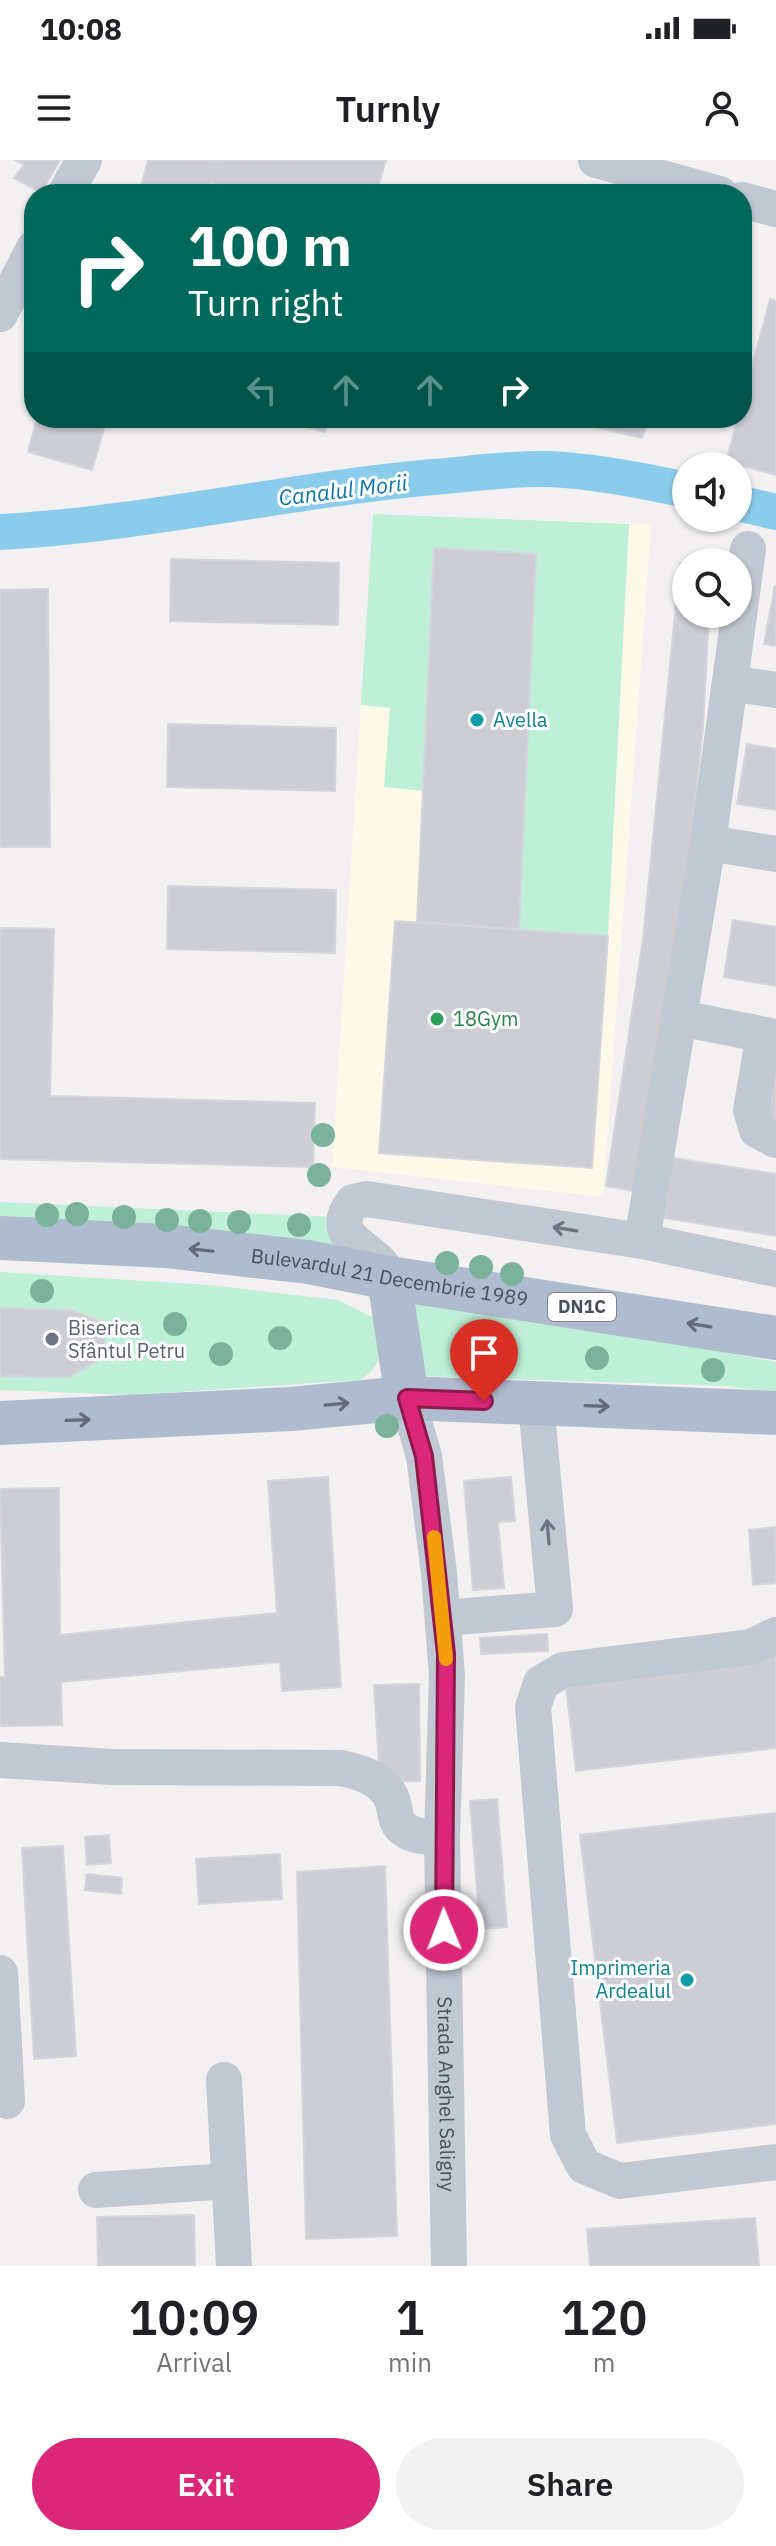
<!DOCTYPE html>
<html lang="en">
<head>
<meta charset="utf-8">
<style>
  body { margin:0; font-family:"IBM Plex Sans",sans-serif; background:#f2f2f2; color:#202124; height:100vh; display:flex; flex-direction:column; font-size:30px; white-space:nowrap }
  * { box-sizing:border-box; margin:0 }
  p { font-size:26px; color:#757577 }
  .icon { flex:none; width:44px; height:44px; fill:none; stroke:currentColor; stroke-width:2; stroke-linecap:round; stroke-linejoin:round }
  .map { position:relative; height:2106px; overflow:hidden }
  .details { display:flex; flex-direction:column; background:#fff; flex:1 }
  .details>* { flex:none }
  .hud { position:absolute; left:24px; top:24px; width:728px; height:244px; border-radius:32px; box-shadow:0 2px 6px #0004; background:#00695c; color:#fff; overflow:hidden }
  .tools { position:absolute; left:672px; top:292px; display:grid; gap:16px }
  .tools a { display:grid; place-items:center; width:80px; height:80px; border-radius:50%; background:#fff; box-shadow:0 2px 6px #0004; font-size:40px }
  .pin { position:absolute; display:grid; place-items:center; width:68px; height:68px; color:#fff; margin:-82px -34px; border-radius:50% 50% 50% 0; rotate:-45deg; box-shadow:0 0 8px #0007 }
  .pin .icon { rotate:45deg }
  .me { position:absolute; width:88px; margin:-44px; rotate:359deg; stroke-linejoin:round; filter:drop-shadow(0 0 6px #0008) }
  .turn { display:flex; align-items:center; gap:28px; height:168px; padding:0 32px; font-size:36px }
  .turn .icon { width:104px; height:104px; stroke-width:2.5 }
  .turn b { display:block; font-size:56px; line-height:68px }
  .lanes { display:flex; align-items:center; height:76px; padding:0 32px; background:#0003; justify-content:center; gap:40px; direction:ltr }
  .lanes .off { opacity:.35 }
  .eta { display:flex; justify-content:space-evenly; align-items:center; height:136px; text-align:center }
  .eta b { font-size:48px; font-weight:600; line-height:56px }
  .action { display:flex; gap:16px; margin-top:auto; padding:16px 32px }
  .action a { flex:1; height:92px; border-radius:48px; background:#db2777; color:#fff; font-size:32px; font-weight:600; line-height:92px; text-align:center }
  .action a+a { background:#f2f2f2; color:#202124 }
  .status { display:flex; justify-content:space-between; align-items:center; height:56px; padding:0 40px; background:#fff; direction:ltr }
  .status svg { height:22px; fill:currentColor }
  header { display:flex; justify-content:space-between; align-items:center; height:104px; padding:0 32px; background:#fff; font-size:36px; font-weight:600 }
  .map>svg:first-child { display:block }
</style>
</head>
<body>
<div class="status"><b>10:08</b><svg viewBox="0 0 49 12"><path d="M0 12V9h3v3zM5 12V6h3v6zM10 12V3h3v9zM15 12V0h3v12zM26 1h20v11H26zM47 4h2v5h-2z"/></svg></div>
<header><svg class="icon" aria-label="menu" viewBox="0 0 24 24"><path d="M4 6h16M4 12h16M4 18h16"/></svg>Turnly<svg class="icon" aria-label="person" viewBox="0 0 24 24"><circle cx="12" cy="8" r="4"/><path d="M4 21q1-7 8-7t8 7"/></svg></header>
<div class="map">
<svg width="776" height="2106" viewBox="0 0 776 2106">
  <rect width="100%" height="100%" fill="#f2f0f0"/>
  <polygon fill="#fcf9e9" points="373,354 651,364 603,1037 332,1007"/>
  <g fill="#beefd7">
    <polygon points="373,354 629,364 608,776 519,769 535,394 434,388 423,631 384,627 390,548 361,545"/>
    <polygon points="0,1042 334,1057 338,1090 0,1068"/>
    <path d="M0,1112L208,1125L338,1140L372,1157C383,1182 386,1205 360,1220L132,1235L0,1230Z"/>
    <polygon points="410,1133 776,1202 776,1233 727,1226 419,1216"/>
  </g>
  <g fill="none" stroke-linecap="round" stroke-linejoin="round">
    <g stroke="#8bccec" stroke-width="36">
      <polyline points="738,343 776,352"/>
      <path d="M0,372C146,364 288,330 433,317C471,314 510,308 548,309C595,311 641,320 686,330"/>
    </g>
  </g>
  <g fill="#ccced4" stroke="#d4d5db" stroke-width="2">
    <polygon points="15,0 60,0 41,33 14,18 24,5"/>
    <polygon points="148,0 216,1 386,0 376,34 251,34 210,22 206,34 139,34"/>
    <polygon points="770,139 776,141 776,315 726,301 738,258 742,258 742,243"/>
    <polygon points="37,258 107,258 92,310 28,292"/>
    <polygon points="274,258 327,258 325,272"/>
    <polygon points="572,258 648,258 642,278 571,261"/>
    <polygon points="434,388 536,394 519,769 417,762"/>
    <polygon points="171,399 339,403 338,465 170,461"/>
    <polygon points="680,403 686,404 686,454 709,454 703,567 680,783 637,1032 606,1026 643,779"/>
    <polygon points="775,426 776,426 776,486 764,484"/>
    <polygon points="48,429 50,687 0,687 0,430"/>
    <polygon points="168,564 336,568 335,631 167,627"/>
    <polygon points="747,584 776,589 776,650 737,644"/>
    <polygon points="168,726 336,730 335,793 167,789"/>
    <polygon points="733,760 776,767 776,826 724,817"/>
    <polygon points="395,761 608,776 592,1008 379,993"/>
    <polygon points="0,768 54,769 50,936 315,943 313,1007 0,999"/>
    <polygon points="776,898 776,959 766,957"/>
    <polygon points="673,998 776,1014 776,1076 664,1058"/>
    <polygon points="0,1148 70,1150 103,1162 106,1196 69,1217 0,1216"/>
    <polygon points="328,1317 341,1527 282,1531 280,1502 61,1522 62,1565 0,1566 0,1517 5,1517 0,1329 59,1328 60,1475 277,1453 268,1321"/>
    <polygon points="511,1317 515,1361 498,1362 504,1428 473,1430 464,1321"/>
    <polygon points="775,1367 776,1423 753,1425 749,1370"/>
    <polygon points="547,1474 548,1491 481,1494 480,1478"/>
    <polygon points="776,1494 776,1588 576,1611 565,1518"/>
    <polygon points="419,1524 420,1621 380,1621 374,1525"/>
    <polygon points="497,1639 507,1767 480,1769 470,1641"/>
    <polygon points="776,1653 776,1964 617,1983 580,1675"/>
    <polygon points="109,1675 111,1703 87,1705 85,1677"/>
    <polygon points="63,1686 76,1896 34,1899 22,1688"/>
    <polygon points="280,1694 282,1739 199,1744 196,1699"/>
    <polygon points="385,1706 397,2076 306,2079 297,1712"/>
    <polygon points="87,1714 122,1718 121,1734 85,1730"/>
    <polygon points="194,2055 195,2106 98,2106 97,2057"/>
    <polygon points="755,2058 759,2106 590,2106 587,2069"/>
  </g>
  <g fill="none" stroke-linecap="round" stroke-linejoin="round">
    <g stroke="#c0c8d1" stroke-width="36">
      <polyline points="596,0 720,34"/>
      <polyline points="65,34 84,0"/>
      <polyline points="742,40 776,49"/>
      <polyline points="0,154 34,88"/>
      <polyline points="730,523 776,530"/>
      <polyline points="708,683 776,694"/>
      <polyline points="680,858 776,877"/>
      <polyline points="764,875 751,950 757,970 776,980"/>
      <polyline points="642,1081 708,683 748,389"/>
      <path d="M389,1118C379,1085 323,1082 353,1042L367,1039L642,1081L776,1109"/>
      <path id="s1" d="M407,1238L424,1296L439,1413L447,1516L442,1678L449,2106"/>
      <polyline points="443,1458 555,1449 536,1243"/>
      <polyline points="776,1475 751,1487 563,1510 541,1523 533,1547 568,1975 584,2006 620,2021 776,2002"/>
      <path d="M0,1600L112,1607L340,1608C362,1612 390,1621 394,1647C396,1656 396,1664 405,1670C415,1677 430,1677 442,1678"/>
      <polyline points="0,1813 7,1941"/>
      <polyline points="224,1920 234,2106"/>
      <polyline points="96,2030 229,2021"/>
    </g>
    <g stroke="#afbbce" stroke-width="44">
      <path id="s2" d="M0,1078L166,1086L308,1102L389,1118L776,1178"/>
      <polyline points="389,1118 407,1238"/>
      <polyline points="0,1263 291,1249 407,1238 776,1253"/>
    </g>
  </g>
  <g fill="#7ab29c">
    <circle cx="323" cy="975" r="12"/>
    <circle cx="319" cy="1015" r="12"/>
    <circle cx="77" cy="1054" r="12"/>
    <circle cx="47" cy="1055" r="12"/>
    <circle cx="124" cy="1057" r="12"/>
    <circle cx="167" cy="1060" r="12"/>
    <circle cx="200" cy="1061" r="12"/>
    <circle cx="239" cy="1062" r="12"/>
    <circle cx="299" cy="1065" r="12"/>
    <circle cx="447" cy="1103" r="12"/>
    <circle cx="481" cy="1107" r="12"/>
    <circle cx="512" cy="1114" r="12"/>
    <circle cx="42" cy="1131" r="12"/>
    <circle cx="175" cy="1164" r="12"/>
    <circle cx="280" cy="1178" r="12"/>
    <circle cx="490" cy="1188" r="12"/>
    <circle cx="221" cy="1194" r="12"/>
    <circle cx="597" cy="1198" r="12"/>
    <circle cx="713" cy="1210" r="12"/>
    <circle cx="387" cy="1266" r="12"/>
  </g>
  <defs><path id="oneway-shaft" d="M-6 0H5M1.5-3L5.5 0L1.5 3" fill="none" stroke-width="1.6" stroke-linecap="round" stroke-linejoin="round" transform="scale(2)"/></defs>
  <g stroke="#6b7480">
    <use href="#oneway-shaft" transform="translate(565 1069) rotate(-171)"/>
    <use href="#oneway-shaft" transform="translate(548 1372) rotate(-95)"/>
  </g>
  <g stroke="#616b79">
    <use href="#oneway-shaft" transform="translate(201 1090) rotate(-174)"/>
    <use href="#oneway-shaft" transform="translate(699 1165) rotate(-171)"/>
    <use href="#oneway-shaft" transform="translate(337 1244) rotate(-5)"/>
    <use href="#oneway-shaft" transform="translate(597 1246) rotate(2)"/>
    <use href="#oneway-shaft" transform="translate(78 1260) rotate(-2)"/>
  </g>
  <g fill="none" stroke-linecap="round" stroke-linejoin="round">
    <g stroke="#8e194d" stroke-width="20">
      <polyline id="route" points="444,1770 446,1494 424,1296 407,1238 484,1241"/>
    </g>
    <use href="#route" stroke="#db2777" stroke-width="14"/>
    <polyline stroke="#f59e0b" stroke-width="14" points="434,1377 446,1499"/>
  </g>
  <g fill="#0f9aa8" stroke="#fff" stroke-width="3">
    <circle cx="477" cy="560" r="8"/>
    <circle cx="687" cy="1820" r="8"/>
  </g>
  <circle fill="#2e9e5b" stroke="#fff" stroke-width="3" cx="437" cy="859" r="8"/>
  <circle fill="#6b7280" stroke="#fff" stroke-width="3" cx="52" cy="1179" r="8"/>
  <g text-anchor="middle" stroke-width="6" stroke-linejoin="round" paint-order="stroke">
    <rect fill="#fff" stroke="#7e848e" stroke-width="2" x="548" y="1133" width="68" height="28" rx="6"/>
    <g font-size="18" font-weight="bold" fill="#47505d">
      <text x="582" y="1153">DN1C</text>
    </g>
    <g font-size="20" fill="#0d838f" stroke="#fff" text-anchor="start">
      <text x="493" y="567">Avella</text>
      <text x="671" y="1815" text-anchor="end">Imprimeria<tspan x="671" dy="23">Ardealul</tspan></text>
    </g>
    <g font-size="20" fill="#27864d" stroke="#fff" text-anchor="start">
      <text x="453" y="866">18Gym</text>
    </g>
    <g font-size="20" fill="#47505d" stroke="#fff">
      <text dy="7" stroke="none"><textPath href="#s2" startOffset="392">Bulevardul 21 Decembrie 1989</textPath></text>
      <text dy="7" stroke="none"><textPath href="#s1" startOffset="700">Strada Anghel Saligny</textPath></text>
    </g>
    <g font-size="20" fill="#5b616d" stroke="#fff" text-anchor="start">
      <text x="68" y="1175">Biserica<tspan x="68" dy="23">Sfântul Petru</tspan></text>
    </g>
    <g font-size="22" font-style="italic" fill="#0c76ac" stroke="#fff">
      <text transform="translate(343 330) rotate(-7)" y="8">Canalul Morii</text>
    </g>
  </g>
</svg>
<div class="tools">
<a><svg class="icon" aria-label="sound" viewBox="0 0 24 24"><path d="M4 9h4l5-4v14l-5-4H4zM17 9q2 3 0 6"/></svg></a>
<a><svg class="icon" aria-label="search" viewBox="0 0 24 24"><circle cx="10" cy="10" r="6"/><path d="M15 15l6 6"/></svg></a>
</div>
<div class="pin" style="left:484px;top:1241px;background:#d93025"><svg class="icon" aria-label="arrive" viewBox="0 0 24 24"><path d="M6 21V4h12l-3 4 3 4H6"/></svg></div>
<svg class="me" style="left:444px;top:1770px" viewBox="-20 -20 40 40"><circle r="17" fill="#db2777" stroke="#fff" stroke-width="3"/><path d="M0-11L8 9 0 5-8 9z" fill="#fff"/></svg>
<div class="hud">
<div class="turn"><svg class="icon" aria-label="right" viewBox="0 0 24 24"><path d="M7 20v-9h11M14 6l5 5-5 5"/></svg><div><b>100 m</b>Turn right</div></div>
<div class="lanes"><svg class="icon off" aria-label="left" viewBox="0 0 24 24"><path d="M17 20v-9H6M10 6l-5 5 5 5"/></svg><svg class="icon off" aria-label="ahead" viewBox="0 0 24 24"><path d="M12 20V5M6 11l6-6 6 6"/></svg><svg class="icon off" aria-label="ahead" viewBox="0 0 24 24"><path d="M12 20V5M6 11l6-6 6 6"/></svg><svg class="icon" aria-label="right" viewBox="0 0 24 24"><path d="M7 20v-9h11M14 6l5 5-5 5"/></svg></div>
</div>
</div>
<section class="details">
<div class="eta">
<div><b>10:09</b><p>Arrival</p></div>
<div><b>1</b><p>min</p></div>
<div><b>120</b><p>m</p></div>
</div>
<div class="action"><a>Exit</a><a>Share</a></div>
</section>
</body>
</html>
